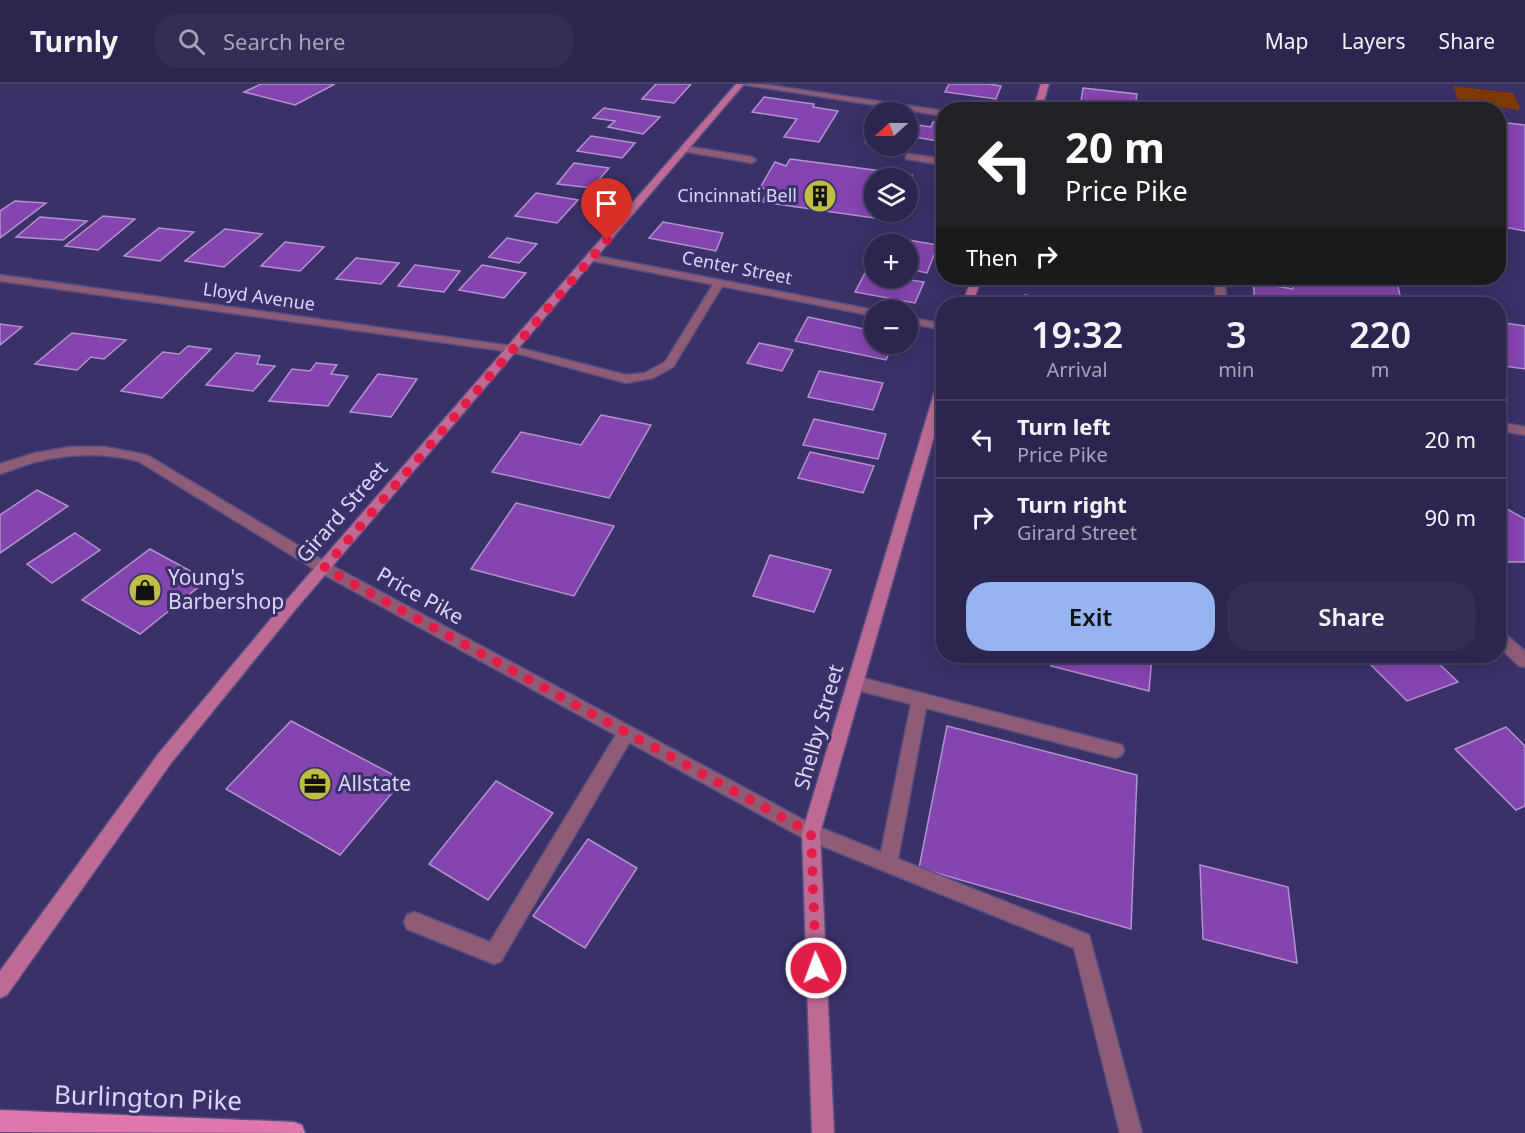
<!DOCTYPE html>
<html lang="en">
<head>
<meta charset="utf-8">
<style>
  body { margin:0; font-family:"Noto Sans",sans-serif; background:#342d56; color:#f1f3f6; height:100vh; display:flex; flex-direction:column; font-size:22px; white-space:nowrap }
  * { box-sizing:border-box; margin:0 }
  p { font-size:20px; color:#a6a5b7 }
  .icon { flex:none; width:33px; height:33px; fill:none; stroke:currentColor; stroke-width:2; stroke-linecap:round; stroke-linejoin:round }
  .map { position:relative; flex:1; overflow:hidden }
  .side { position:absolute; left:936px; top:213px; width:570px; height:366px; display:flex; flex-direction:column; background:#2c254f; border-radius:24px; box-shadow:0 3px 15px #0003,0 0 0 2px #484266 }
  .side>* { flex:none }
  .banner { position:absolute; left:936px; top:18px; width:570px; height:183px; border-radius:24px; box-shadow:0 3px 15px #0003,0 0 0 2px #484266; background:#202124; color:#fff; overflow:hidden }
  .needle { width:39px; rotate:249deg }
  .tools { position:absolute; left:864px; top:18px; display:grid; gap:12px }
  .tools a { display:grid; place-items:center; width:54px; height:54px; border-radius:50%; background:#2c254f; box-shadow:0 3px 15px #0003,0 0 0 2px #484266; font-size:30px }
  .pin { position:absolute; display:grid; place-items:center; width:51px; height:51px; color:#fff; margin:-62px -26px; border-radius:50% 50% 50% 0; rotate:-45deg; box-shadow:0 0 6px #0007 }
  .pin .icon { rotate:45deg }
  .me { position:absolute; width:66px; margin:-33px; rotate:358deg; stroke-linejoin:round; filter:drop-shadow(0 0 4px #0008) }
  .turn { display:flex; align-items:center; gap:21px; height:126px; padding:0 30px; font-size:27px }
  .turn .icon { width:78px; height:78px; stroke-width:2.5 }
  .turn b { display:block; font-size:42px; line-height:51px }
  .then { display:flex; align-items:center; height:57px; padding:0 30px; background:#0003; gap:12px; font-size:22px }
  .eta { display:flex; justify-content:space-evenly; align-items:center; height:102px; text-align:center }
  .eta b { font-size:36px; font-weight:600; line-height:42px }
  .button { display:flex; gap:12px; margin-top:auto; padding:12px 30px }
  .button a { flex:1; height:69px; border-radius:24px; background:#95b2f1; color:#111; font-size:24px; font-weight:600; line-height:69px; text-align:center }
  .button a+a { background:#342d56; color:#f1f3f6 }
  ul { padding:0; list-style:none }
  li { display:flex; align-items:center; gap:18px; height:78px; padding:0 30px; border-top:2px solid #484266 }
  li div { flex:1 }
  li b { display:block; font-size:22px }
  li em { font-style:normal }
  header { display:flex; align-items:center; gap:36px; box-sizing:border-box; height:84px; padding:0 30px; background:#2c254f; border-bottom:2px solid #484266 }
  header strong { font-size:28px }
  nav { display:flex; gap:33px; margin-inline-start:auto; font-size:21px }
  .search { width:420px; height:54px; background:#342d56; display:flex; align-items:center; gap:15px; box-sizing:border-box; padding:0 21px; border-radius:24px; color:#a6a5b7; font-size:22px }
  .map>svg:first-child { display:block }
</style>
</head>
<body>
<header>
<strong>Turnly</strong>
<div class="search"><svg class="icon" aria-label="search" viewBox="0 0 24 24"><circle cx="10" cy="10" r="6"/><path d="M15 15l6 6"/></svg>Search here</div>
<nav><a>Map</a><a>Layers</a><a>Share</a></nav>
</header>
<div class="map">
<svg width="1525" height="1049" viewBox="0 0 1525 1049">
  <rect width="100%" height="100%" fill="#3b3169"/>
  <polygon fill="#803903" points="1453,2 1513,9 1521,26 1459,19"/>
  <g fill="#8545b0" stroke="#b392ce" stroke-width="1.5">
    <polygon points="261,0 335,0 295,21 244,8"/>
    <polygon points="656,0 691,0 674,19 642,15"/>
    <polygon points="949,0 989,0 1001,2 996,15 945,8"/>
    <polygon points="1083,4 1137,10 1135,23 1081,17"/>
    <polygon points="764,13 814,20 813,23 838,27 819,58 784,53 797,35 752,28"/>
    <polygon points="604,24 660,33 643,50 608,43 615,37 593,34"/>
    <polygon points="933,38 944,39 944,58 908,52 912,40 931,43"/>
    <polygon points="1498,38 1525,41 1525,147 1498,142"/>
    <polygon points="591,52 635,59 622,74 577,67"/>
    <polygon points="790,75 912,91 908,104 908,94 874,94 874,128 899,128 895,137 762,118 769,105 760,104 775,78 786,82"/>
    <polygon points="574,79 609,84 592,104 557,100"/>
    <polygon points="536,109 578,116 557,139 515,132"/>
    <polygon points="15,117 46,119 0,154 0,127"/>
    <polygon points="103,132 135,135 98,166 65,162"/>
    <polygon points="40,133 87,137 63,156 16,153"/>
    <polygon points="663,138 723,149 716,167 649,154"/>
    <polygon points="159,144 194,148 160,177 124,172"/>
    <polygon points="225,145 262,150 224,183 185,177"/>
    <polygon points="885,152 938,161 927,189 908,185 908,160 881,160"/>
    <polygon points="507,154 537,160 519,179 489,173"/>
    <polygon points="285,158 324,163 300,187 261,182"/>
    <polygon points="356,174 399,179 381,200 336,195"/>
    <polygon points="415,181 460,187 444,208 398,202"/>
    <polygon points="482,181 526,189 504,214 459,206"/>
    <polygon points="866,187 874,189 874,194 898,194 924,198 915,219 855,208"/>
    <polygon points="1292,194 1396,194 1402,220 1255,220 1253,198 1293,205"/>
    <polygon points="1025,211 1078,220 1022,220"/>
    <polygon points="808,233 874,247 874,260 893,260 886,276 795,257"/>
    <polygon points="1498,238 1525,242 1525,285 1498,281"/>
    <polygon points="0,240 22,243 0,261"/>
    <polygon points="72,249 126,256 104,275 91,273 77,286 35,280"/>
    <polygon points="759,259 793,266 782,287 747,279"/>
    <polygon points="188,262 211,265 162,314 121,307 163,268 179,270"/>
    <polygon points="236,269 260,272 257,280 275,282 253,307 206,301"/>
    <polygon points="316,279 337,281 331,290 348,292 328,322 269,317 292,285 310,287"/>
    <polygon points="819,287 883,299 873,326 808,313"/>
    <polygon points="378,290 417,295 391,333 350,328"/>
    <polygon points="601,331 651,341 609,414 492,388 521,348 581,361"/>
    <polygon points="814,335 886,350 878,375 803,361"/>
    <polygon points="810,368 874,382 863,409 798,394"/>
    <polygon points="37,406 68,422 0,469 0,431"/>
    <polygon points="516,419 614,442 574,512 471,485"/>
    <polygon points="1498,420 1525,435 1525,478 1498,478"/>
    <polygon points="75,449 100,466 52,499 27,480"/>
    <polygon points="150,465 207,496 140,550 82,516"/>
    <polygon points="770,471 831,486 814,528 753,512"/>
    <polygon points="1053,572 1152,572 1149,607 1051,582"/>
    <polygon points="1362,572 1431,572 1458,598 1407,617"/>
    <polygon points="291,637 403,696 340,771 226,705"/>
    <polygon points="947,642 1137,691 1131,845 919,784"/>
    <polygon points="1506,643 1525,662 1525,722 1516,726 1455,665"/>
    <polygon points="496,697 553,729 488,816 429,780"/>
    <polygon points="588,755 637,784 585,864 533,832"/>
    <polygon points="1200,781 1288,803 1297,879 1203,855"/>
  </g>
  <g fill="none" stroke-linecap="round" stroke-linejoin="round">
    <g stroke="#574f83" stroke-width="3">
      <g id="lane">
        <polygon points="886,20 893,22 886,28 877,28"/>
        <polygon points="871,40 874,40 874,51 871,58 865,58"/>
        <polygon points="685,62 752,73 756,76 752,79 682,67 681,65"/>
        <polygon points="909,70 944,75 944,81 906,75 906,71"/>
        <polygon points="1215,194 1225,194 1226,220 1216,220"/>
        <polygon points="719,196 724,199 673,283 653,294 626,299 508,267 506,265 512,262 626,291 645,289 665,278 714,199"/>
        <polygon points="855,592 1122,661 1124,666 1122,671 1116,674 926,624 898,775 1089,851 1142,1049 1120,1049 1074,864 805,755 802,749 805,743 811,740 881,768 911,620 849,604 847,599 849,594"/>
        <polygon points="626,642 632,644 634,649 632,654 501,877 494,880 407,845 404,838 407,831 414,828 490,858 620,644"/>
      </g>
    </g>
    <g stroke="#574f83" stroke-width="3">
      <g id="street">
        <polygon points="741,0 761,0 944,27 944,32"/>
        <polygon points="592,171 874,226 877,226 874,226 874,232 588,176 587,174"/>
        <polygon points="0,191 512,262 518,265 512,268 0,197"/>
        <polygon points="908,233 944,240 944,246 908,239"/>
        <polygon points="1498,338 1525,343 1525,351 1498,346"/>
        <path d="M70,363H106L147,371L329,480L817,743L820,749L817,755L811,758L805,755L319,488L138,377C104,369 70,369 36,378C23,381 12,386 0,390V380L35,369Z"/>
        <polygon points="1498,546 1503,548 1525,567 1525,583 1519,582 1498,562"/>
      </g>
    </g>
    <g stroke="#574f83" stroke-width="3">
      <g id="secondary">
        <polygon points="736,0 744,0 295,526 171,679 7,911 0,914 0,887 159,669 285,518"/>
        <polygon points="1041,0 1049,0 1041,26 1033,26"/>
        <polygon points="972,194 982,194 972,220 962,220"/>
        <polygon points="944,292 944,318 820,749 834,1049 812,1049 802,749 938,296"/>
      </g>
    </g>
    <g stroke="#574f83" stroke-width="3">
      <polygon id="primary" points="0,1026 294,1038 302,1041 305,1049 0,1048"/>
    </g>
    <use href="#lane" fill="#8f5c75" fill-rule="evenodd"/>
    <use href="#street" fill="#8f5c75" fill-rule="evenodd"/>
    <use href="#secondary" fill="#bd6b94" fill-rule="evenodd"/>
    <use href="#primary" fill="#df77ad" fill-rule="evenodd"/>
  </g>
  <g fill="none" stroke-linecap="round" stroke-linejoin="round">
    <polyline stroke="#e11d48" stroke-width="10" stroke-dasharray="0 18" points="607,156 324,484 811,749 816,884"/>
  </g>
  <defs>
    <g id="building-disc" transform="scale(1.725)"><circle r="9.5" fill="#bfbe42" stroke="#3b3169"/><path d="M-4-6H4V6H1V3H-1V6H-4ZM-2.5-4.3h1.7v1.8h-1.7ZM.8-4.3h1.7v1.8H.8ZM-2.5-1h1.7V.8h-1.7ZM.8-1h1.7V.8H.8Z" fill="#111"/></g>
    <g id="shop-disc" transform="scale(1.725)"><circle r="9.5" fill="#bfbe42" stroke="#3b3169"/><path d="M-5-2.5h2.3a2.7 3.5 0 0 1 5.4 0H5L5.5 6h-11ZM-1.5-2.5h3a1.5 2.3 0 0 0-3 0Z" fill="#111"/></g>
    <g id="office-disc" transform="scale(1.725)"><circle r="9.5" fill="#bfbe42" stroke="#3b3169"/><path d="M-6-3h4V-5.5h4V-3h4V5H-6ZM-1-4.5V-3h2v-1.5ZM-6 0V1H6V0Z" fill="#111"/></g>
  </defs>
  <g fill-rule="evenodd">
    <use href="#building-disc" x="820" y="112"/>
    <use href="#shop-disc" x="145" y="506"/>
    <use href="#office-disc" x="315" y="700"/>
  </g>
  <g text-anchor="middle" stroke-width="6" stroke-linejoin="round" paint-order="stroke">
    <g font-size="18" fill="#d9d6f9" stroke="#3b3169" text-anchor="end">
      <text x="797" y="118">Cincinnati Bell</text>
    </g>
    <g font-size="18" fill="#d9d6f9" stroke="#3b3169">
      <text transform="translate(737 184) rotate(11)" y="6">Center Street</text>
      <text transform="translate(259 213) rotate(8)" y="6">Lloyd Avenue</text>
    </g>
    <g font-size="21" fill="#d9d6f9" stroke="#3b3169">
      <text transform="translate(342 428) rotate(-49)" y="7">Girard Street</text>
      <text transform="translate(420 512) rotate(29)" y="7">Price Pike</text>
      <text transform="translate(819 643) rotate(-74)" y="7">Shelby Street</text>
    </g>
    <g font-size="21" fill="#d9d6f9" stroke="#3b3169" text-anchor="start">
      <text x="168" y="501">Young's<tspan x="168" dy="24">Barbershop</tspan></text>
      <text x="338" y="707">Allstate</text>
    </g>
    <g font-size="26" fill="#d9d6f9" stroke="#3b3169">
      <text transform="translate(148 1014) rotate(2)" y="9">Burlington Pike</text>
    </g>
  </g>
</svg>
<div class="tools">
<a><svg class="needle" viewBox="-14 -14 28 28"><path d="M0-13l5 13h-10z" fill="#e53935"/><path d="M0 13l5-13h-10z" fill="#a6a5b7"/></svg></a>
<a><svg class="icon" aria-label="layers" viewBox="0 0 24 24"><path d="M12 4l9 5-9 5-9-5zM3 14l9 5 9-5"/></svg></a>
<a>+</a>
<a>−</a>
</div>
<div class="pin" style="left:607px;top:156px;background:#d93025"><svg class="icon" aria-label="arrive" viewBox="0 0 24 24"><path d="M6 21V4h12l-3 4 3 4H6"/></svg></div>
<svg class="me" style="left:816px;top:884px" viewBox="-20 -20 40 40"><circle r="17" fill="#e11d48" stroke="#fff" stroke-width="3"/><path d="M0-11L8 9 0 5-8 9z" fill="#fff"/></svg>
<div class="banner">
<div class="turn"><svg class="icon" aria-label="left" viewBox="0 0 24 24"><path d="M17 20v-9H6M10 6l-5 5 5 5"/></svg><div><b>20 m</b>Price Pike</div></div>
<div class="then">Then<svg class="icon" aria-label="right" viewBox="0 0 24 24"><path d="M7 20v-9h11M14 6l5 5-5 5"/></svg></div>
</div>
<section class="side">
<div class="eta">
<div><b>19:32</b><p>Arrival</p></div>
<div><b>3</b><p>min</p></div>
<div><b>220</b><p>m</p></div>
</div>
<ul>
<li><svg class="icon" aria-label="left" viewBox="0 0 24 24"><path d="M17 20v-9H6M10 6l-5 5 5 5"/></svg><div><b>Turn left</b><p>Price Pike</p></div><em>20 m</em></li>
<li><svg class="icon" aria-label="right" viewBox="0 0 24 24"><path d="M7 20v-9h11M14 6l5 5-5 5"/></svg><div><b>Turn right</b><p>Girard Street</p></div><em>90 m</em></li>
</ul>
<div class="button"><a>Exit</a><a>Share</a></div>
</section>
</div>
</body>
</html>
